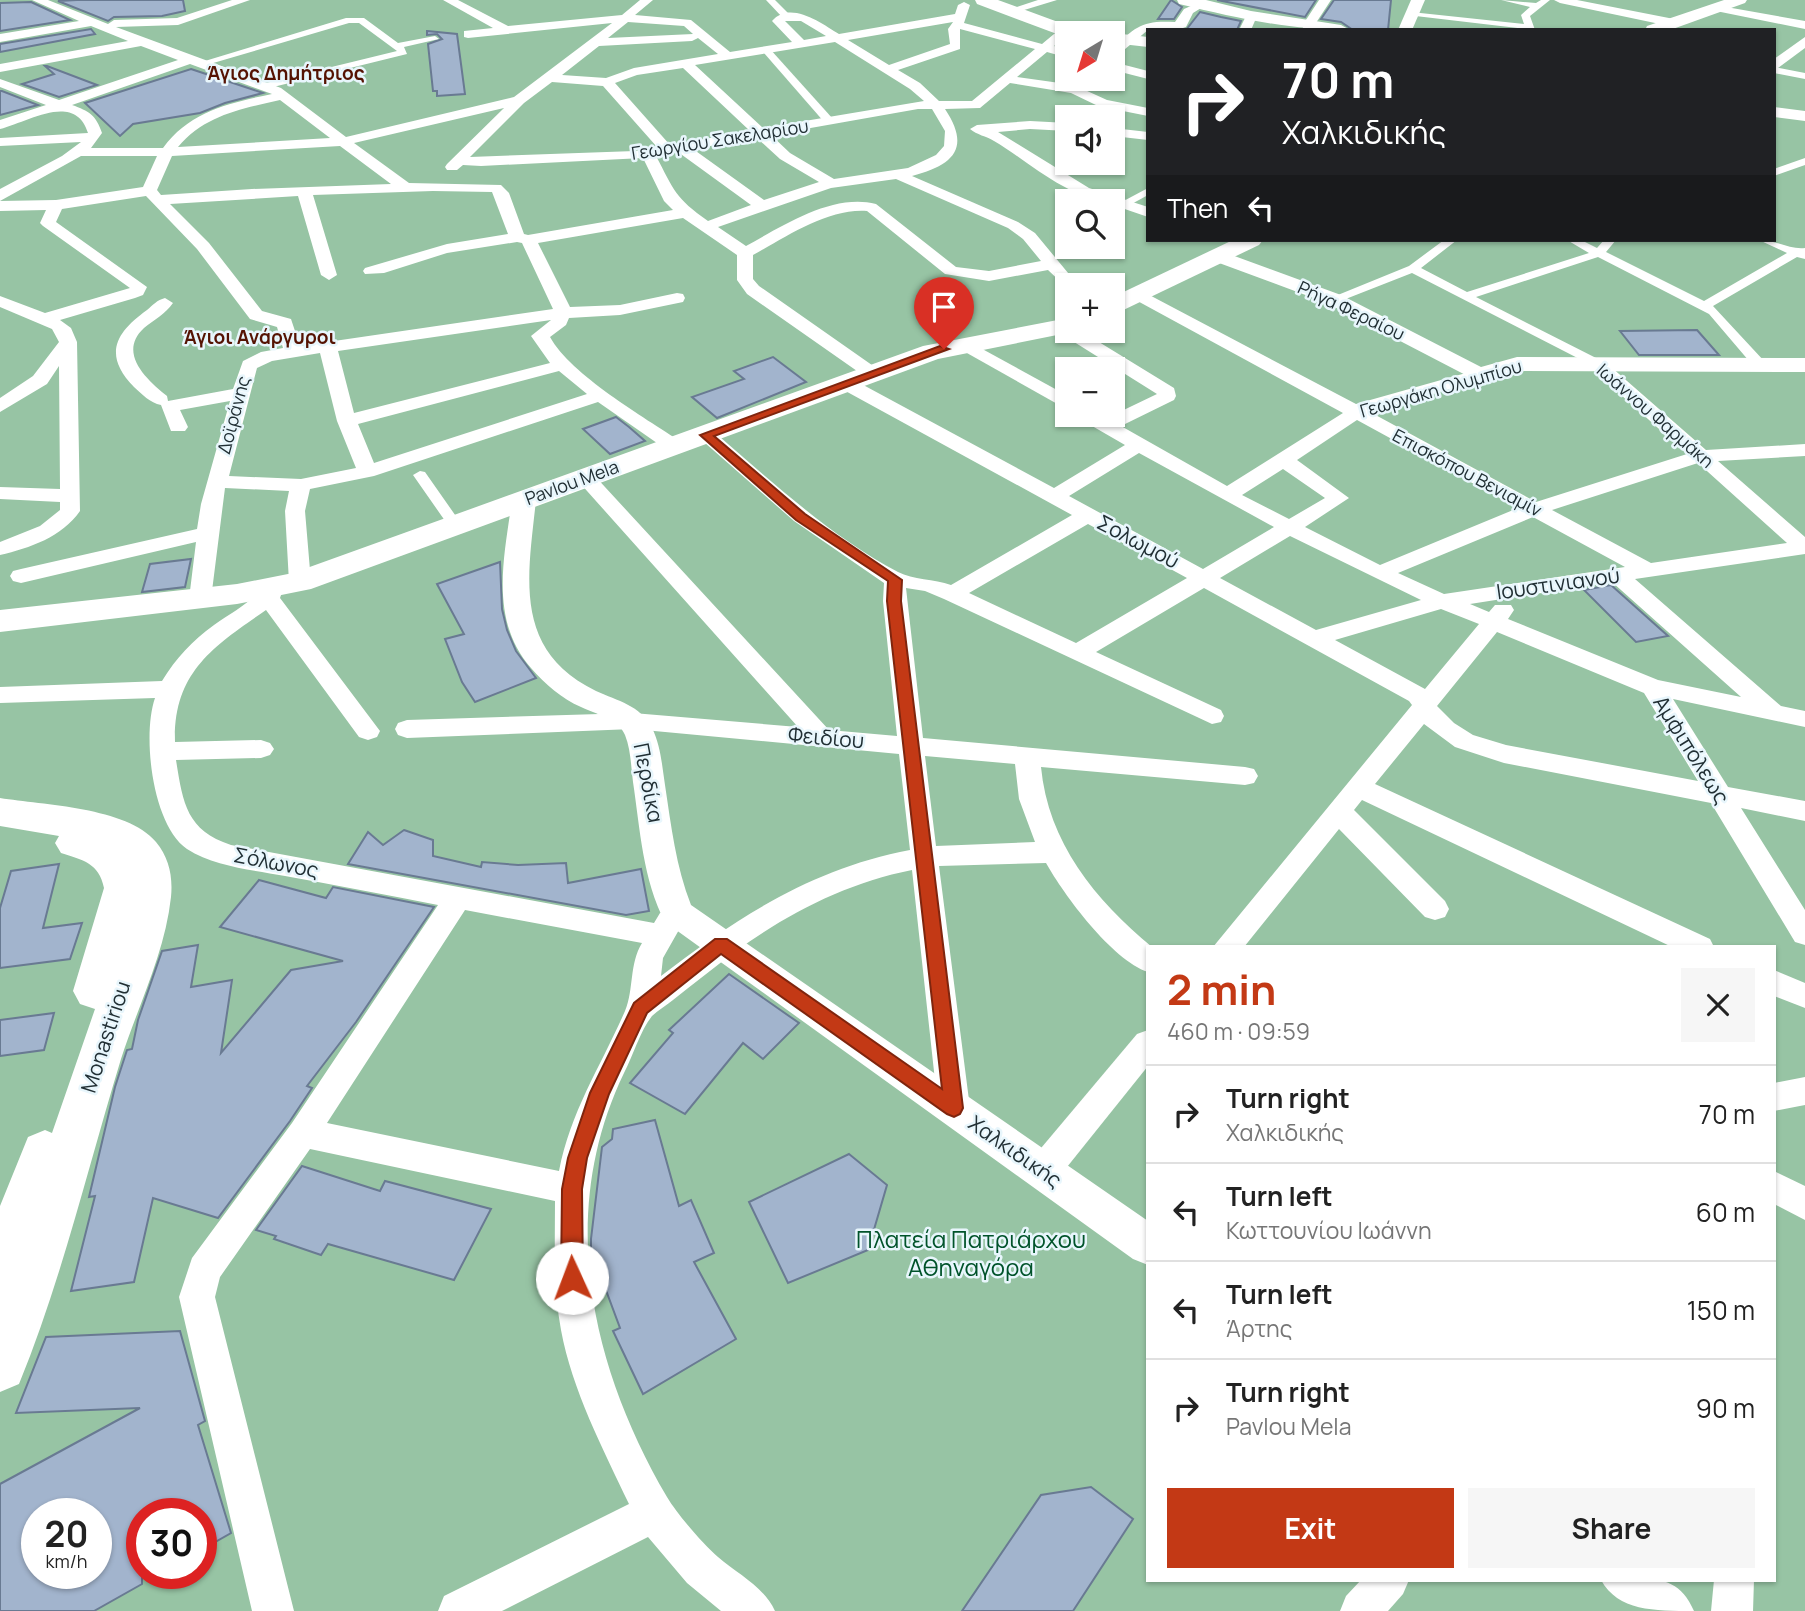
<!DOCTYPE html>
<html lang="en">
<head>
<meta charset="utf-8">
<style>
  body { margin:0; font-family:Manrope,sans-serif; background:#f6f6f6; color:#222; height:100vh; display:flex; flex-direction:column; font-size:26px; white-space:nowrap }
  * { box-sizing:border-box; margin:0 }
  p { font-size:23px; color:#767676 }
  .icon { flex:none; width:38px; height:38px; fill:none; stroke:currentColor; stroke-width:2; stroke-linecap:round; stroke-linejoin:round }
  .map { position:relative; flex:1; overflow:hidden }
  .details { position:absolute; left:1146px; top:945px; width:630px; height:637px; display:flex; flex-direction:column; background:#fff; border-radius:0px; box-shadow:0 2px 5px #0004 }
  .details>* { flex:none }
  .hud { position:absolute; left:1146px; top:28px; width:630px; height:214px; border-radius:0px; box-shadow:0 2px 5px #0004; background:#202124; color:#fff; overflow:hidden }
  .needle { width:46px; rotate:218deg }
  .tools { position:absolute; left:1055px; top:21px; display:grid; gap:14px }
  .tools a { display:grid; place-items:center; width:70px; height:70px; border-radius:0px; background:#fff; box-shadow:0 2px 5px #0004; font-size:35px }
  .speed { position:absolute; left:21px; top:1498px; display:flex; gap:14px; font-size:35px; font-weight:700; text-align:center }
  .speed>* { display:grid; place-content:center; width:91px; height:91px; border-radius:50%; background:#fff; box-shadow:0 2px 5px #0004; line-height:1 }
  .speed small { font-size:18px; font-weight:400 }
  .speed .limit { border:10px solid #d22; background:#fff; color:#111 }
  .pin { position:absolute; display:grid; place-items:center; width:60px; height:60px; color:#fff; margin:-72px -30px; border-radius:50% 50% 50% 0; rotate:-45deg; box-shadow:0 0 7px #0007 }
  .pin .icon { rotate:45deg }
  .me { position:absolute; width:77px; margin:-38px; rotate:358deg; stroke-linejoin:round; filter:drop-shadow(0 0 5px #0008) }
  .turn { display:flex; align-items:center; gap:24px; height:147px; padding:0 21px; font-size:32px }
  .turn .icon { width:91px; height:91px; stroke-width:2.5 }
  .turn b { display:block; font-size:49px; line-height:60px }
  .then { display:flex; align-items:center; height:66px; padding:0 21px; background:#0003; gap:14px; font-size:26px }
  .round { display:grid; place-items:center; flex:none; width:74px; height:74px; border-radius:0px; background:#f6f6f6 }
  .headline { display:flex; align-items:center; justify-content:space-between; height:119px; padding:0 21px }
  h1 { font-size:42px; font-weight:700; line-height:52px; color:#c33915 }
  .primary-button { display:flex; gap:14px; margin-top:auto; padding:14px 21px }
  .primary-button a { flex:1; height:80px; border-radius:0px; background:#c33915; color:#fff; font-size:28px; font-weight:700; line-height:80px; text-align:center }
  .primary-button a+a { background:#f6f6f6; color:#222 }
  ul { padding:0; list-style:none }
  li { display:flex; align-items:center; gap:21px; height:98px; padding:0 21px; border-top:2px solid #e0e0e0 }
  li div { flex:1 }
  li b { display:block; font-size:26px }
  li em { font-style:normal }
  .map>svg:first-child { display:block }
</style>
</head>
<body>
<div class="map">
<svg width="1805" height="1611" viewBox="0 0 1805 1611">
  <rect width="100%" height="100%" fill="#c9edfb"/>
  <path fill="#97c4a4" fill-rule="evenodd" d="M0,0H1805V1611H0ZM1148,30H1774V240H1148ZM1068,33H1113V79H1068ZM1068,117H1113V163H1068ZM1068,201H1113V247H1068ZM1068,285H1113V331H1068ZM1068,369H1113V415H1068ZM1148,947H1774V1580H1148ZM37,1514H96V1573H37ZM142,1514H201V1573H142Z"/>
  <g fill="#a2b4cd" stroke="#697a92" stroke-width="2" fill-rule="evenodd">
    <polygon points="77,0 183,0 185,11 162,16 114,17 108,21 58,1"/>
    <polygon points="1171,0 1182,7 1174,19 1158,19"/>
    <polygon points="1217,0 1316,0 1305,17"/>
    <polygon points="1334,0 1391,0 1388,30 1353,30 1341,22 1321,19"/>
    <polygon points="31,2 70,20 0,31 0,3"/>
    <polygon points="1200,12 1221,17 1241,21 1237,30 1186,30"/>
    <polygon points="91,29 95,34 0,52 0,44"/>
    <polygon points="427,31 457,34 465,94 437,96 437,91 433,91 428,44 442,39 437,34 427,35"/>
    <polygon points="45,66 47,66 97,85 59,97 22,84 54,74"/>
    <polygon points="191,69 263,93 225,103 200,113 133,124 120,136 85,103"/>
    <polygon points="0,91 2,91 38,105 0,115"/>
    <polygon points="1697,330 1719,355 1639,355 1620,331"/>
    <polygon points="773,357 806,382 717,418 692,397 744,379 734,371"/>
    <polygon points="616,417 629,427 645,441 610,454 583,429"/>
    <polygon points="191,559 185,587 142,592 150,564"/>
    <polygon points="500,562 502,609 507,630 516,651 536,678 475,702 462,682 445,639 464,634 437,584"/>
    <polygon points="1611,585 1668,636 1636,642 1584,590"/>
    <polygon points="404,830 433,840 433,856 481,867 482,862 518,865 566,863 568,883 641,869 649,911 626,915 348,864 368,832 383,845"/>
    <polygon points="59,864 43,928 82,923 70,959 0,968 0,908 11,871"/>
    <polygon points="259,880 326,898 333,887 434,907 356,1022 307,1086 312,1088 290,1121 218,1218 153,1198 134,1282 71,1291 95,1196 89,1197 115,1087 127,1050 132,1049 138,1020 162,951 198,945 191,987 232,980 221,1053 291,970 343,961 220,927"/>
    <polygon points="729,974 799,1023 763,1059 743,1043 685,1114 630,1083 673,1033 669,1030"/>
    <polygon points="54,1013 44,1050 0,1056 0,1020"/>
    <polygon points="655,1120 679,1206 691,1200 714,1253 694,1262 736,1339 643,1394 613,1331 620,1328 591,1250 591,1239 602,1147 612,1139 613,1129"/>
    <polygon points="849,1154 887,1185 868,1250 788,1283 749,1202"/>
    <polygon points="302,1166 380,1191 385,1181 491,1209 454,1280 328,1244 321,1255 274,1239 276,1236 256,1230"/>
    <path d="M180,1331L205,1421L198,1425L231,1533L201,1550V1514H142V1584L94,1611H0V1484L140,1408L16,1413L46,1337ZM37,1514H96V1573H37Z"/>
    <polygon points="1091,1487 1133,1519 1073,1611 962,1611 1041,1495"/>
  </g>
  <g fill="none" stroke-linecap="round" stroke-linejoin="round">
    <g fill="#fff" fill-rule="evenodd">
      <polygon points="766,0 775,0 789,14 789,18 783,18"/>
      <polygon points="1501,0 1536,3 1541,0 1550,0 1530,16 1535,30 1407,15 1411,12 1524,24 1521,15 1530,7"/>
      <polygon points="346,18 364,18 398,43 435,36 439,39 404,47 407,54 265,89 260,86 262,84 397,51 359,23 349,23 203,66 195,64"/>
      <polygon points="764,49 770,49 833,119 833,123 825,123 764,53"/>
      <polygon points="1774,67 1805,73 1805,79 1774,73"/>
      <polygon points="1805,158 1805,165 1774,176 1774,169"/>
      <polygon points="1148,188 1148,195 1128,206 1118,204"/>
      <path d="M1444,240H1457L1421,268L1467,292L1589,253L1567,240H1581L1597,248L1604,240H1616L1606,252L1704,301L1787,253L1759,240C1776,240 1791,250 1805,248V259L1797,257L1713,306L1765,362V368H1755L1709,314L1598,257L1476,297L1602,361V367L1597,368L1412,273L1338,302H1330L1328,299L1409,266Z"/>
      <polygon points="420,471 425,472 460,522 463,525 460,528 450,528 413,475"/>
    </g>
    <g fill="#fff" fill-rule="evenodd">
      <path d="M32,0H48L108,24L114,20L177,18L232,0H250L178,25L116,27L281,88L346,137L514,97L612,23L468,38L464,37V31L493,28L443,0H458L508,26L622,15L640,0H653L635,15L691,20L730,52L792,42L772,21C790,0 821,23 839,34L955,14L958,5L964,2L970,5L964,23L1042,44L1060,29H1068L1069,33L1054,46L1068,50V58L1047,52L1017,77L1074,85L1107,100L1148,108V116L1098,106L1071,93L1010,83L980,108L945,109C971,148 954,165 912,176L1018,222L1035,233L1078,285H1068V289L1048,270L989,281L945,274L867,211C828,208 786,237 753,255V279L759,286L879,370L882,374L873,379L867,378L747,294L737,280V255L683,218L538,243L570,307L620,305L677,293L683,294L685,298L683,302L620,315L569,318L566,325L550,337C571,375 644,417 681,442L684,446L681,450H667L598,402L374,476L310,489L305,511L311,582L308,587H292L289,582L285,511L289,491L225,488L211,599L208,604H192L189,599L196,542L21,583L13,581L10,576L13,571L21,569L197,529L201,504L230,401L180,410L188,427L185,431H171L161,405C150,403 142,394 134,387C103,355 115,333 147,310C153,305 157,300 165,298L173,303C165,314 154,320 144,328C117,353 147,380 167,396L168,401L233,389L243,361L261,352L283,348L277,327L250,319L197,249L146,196L62,209L56,222L147,287L143,295L135,298L60,320L71,328L77,342L80,511C62,537 30,548 0,555V542L40,526L60,510V502L0,499V487L60,489L59,366L47,384L0,412V398L33,376L59,342L52,329L0,307V296L45,313L130,288L43,226L40,223L46,210L0,211V201L56,200L143,187L157,156H81L0,201V189L62,156L81,142L0,146V138L88,133C75,91 28,122 0,129V120L46,105L0,87V79L59,100L178,60L141,46L0,72V64L128,41L91,26L0,42V34L79,21ZM785,21H801L826,36L804,40ZM628,22L684,26L693,34L608,38ZM953,22L948,29L950,44L889,65L848,40ZM960,29L1035,49L972,101H939L920,83L898,70L960,49ZM698,38L718,54L634,68L606,78L562,75L599,46L692,41ZM835,42L910,89L924,101L763,128L695,65ZM190,64L272,94C229,103 190,111 163,148H91L102,133C96,115 89,111 72,105ZM683,68L750,131L670,145L615,83L637,75ZM552,82L603,86L657,147L635,151L470,157L524,103ZM280,100L330,138L178,147C205,115 241,109 280,100ZM504,108L447,164L445,167L447,170H457L463,165L481,166L643,158L664,201L673,210L528,235L524,234L509,193L501,185L409,183L354,143ZM918,109H932L945,131L944,146L936,155L908,168L834,179L790,153L771,135ZM757,138L780,159L819,182L764,200L693,149ZM340,146L391,184L252,189L161,195L157,190L172,156ZM678,152L751,205L708,221C675,198 674,190 656,156ZM896,179L1008,228L1023,239L1041,261L989,271L956,267L876,204C832,193 783,226 746,246L718,227L831,188ZM433,191L492,192L508,234L447,244L365,268L363,271L365,274L384,273L447,253L517,242L522,243L553,309L300,346L291,319L262,311L209,243L170,204L298,196L321,275L329,280L337,275L313,195ZM551,320L531,336L550,363L354,413L338,351ZM320,353L337,421L356,468L301,479L229,476L257,368L272,361ZM559,371L587,394L374,463L358,424Z"/>
      <polygon points="1038,0 1057,0 1011,14 1005,11"/>
      <polygon points="1319,0 1331,0 1312,29 1304,29 1302,26"/>
      <polygon points="1554,0 1577,0 1674,19 1680,23 1674,27 1560,3"/>
      <path d="M1200,2L1206,5L1193,13L1186,27L1177,30H1148L1113,59V48C1136,26 1143,20 1175,22L1184,9Z"/>
      <polygon points="1715,5 1805,21 1805,29 1711,10 1709,8"/>
      <polygon points="1247,14 1257,16 1251,30 1239,30"/>
      <polygon points="1113,62 1148,71 1148,79 1113,70"/>
      <path d="M1030,121L1068,123V131L1030,129L998,132L1089,188L1148,207V217L1113,205V201C1069,201 1030,162 994,141C986,136 977,135 970,129L977,125Z"/>
      <polygon points="1113,128 1148,132 1148,140 1113,136"/>
      <path d="M1138,289L1356,404L1473,371H1485L1488,375L1485,379L1370,412L1536,502L1687,454L1591,368L1588,364L1591,360H1603L1706,450L1805,444V456L1718,461L1805,537V554L1635,579L1781,706L1805,711V727L1673,699L1728,787L1805,801V821L1741,808L1805,910V945L1795,942L1711,803L1504,763L1455,747L1424,724L1375,784L1710,939L1714,947H1672L1362,800L1354,810L1445,901L1449,909L1445,917L1435,920L1425,917L1339,829L1244,947H1213L1412,705L1409,701L1204,588L1096,652L1221,710L1224,716L1221,722L1212,724L944,599L925,591L906,588L923,738L1245,767L1254,769L1258,776L1254,783L1245,785L1041,767C1048,842 1095,900 1152,947H1148V972C1112,960 1064,895 1046,863L939,866L970,1108L965,1118L954,1122L943,1118L938,1108L912,870C847,883 790,912 736,951C715,967 694,983 673,1000C667,1005 658,1010 652,1016C640,1031 633,1056 624,1073C556,1214 591,1367 667,1497C677,1514 703,1544 718,1557C738,1574 764,1587 775,1611H721L687,1583L648,1537L502,1611H438L444,1596L629,1504C603,1449 572,1390 561,1330C553,1287 555,1244 555,1201L310,1149L220,1277L215,1297L294,1611H252L179,1297L192,1258L292,1123L438,905C387,895 336,885 285,876C254,870 215,867 187,849C152,825 142,735 155,698L0,703V687L162,681C176,658 192,641 214,625C233,611 251,604 264,584H280L283,589L280,598L380,731L377,737L368,740L359,737L266,610C214,646 173,672 175,742L261,740L270,743L274,749L270,755L261,758L176,760C183,803 186,830 231,845L654,923L660,913L670,910L680,913L684,921L663,958L661,976C737,917 814,868 910,850L899,754L633,729L407,738L398,735L395,729L398,723L407,720L633,713L798,727L579,482L576,478L579,474H593L829,730L897,736L883,601L884,583L794,521L696,435L699,431H713C771,481 830,536 898,572C913,580 934,579 951,585L1072,515L840,388L838,384L840,380H854L1054,488L1125,445L1080,419L1078,415H1100L1107,418L1157,394L1063,335L1060,331L1063,327L1068,326V331H1081L1174,388L1176,396L1174,400L1121,426L1227,486L1343,413L1132,298L1130,294ZM1357,420L1518,508L1380,565L1305,527L1349,498L1297,460ZM1139,453L1274,527L1203,569L1069,496ZM1698,463L1787,543L1651,563L1552,510ZM1283,469L1325,498L1289,519L1242,495ZM1533,517L1625,567L1444,594L1398,573ZM1088,524L1187,578L1076,643L969,593ZM1290,536L1421,600L1316,630L1220,578ZM1612,582L1741,697L1658,680L1508,619L1514,610L1511,605H1495L1489,612L1470,604ZM1441,609L1479,624L1425,689L1335,640ZM1497,632L1644,693L1698,781L1506,745L1473,735L1454,723L1437,706ZM925,756L1015,764L1019,799L1035,842L936,846ZM465,910L642,943C629,964 634,989 625,1011C601,1066 571,1110 559,1171L327,1123Z"/>
      <polygon points="964,339 1068,396 1068,410 958,348 955,344 958,340"/>
      <polygon points="1774,970 1805,983 1805,1008 1774,996"/>
      <polygon points="1148,1030 1148,1066 1055,1182 1043,1186 1031,1182 1027,1171 1031,1160 1137,1034"/>
      <polygon points="1805,1077 1805,1105 1774,1111 1774,1083"/>
      <polygon points="1774,1171 1805,1186 1805,1220 1774,1204"/>
      <polygon points="1361,1580 1409,1580 1403,1594 1388,1611 1340,1611 1346,1596"/>
      <polygon points="1714,1580 1754,1580 1753,1611 1711,1611"/>
    </g>
    <g fill="#fff" fill-rule="evenodd">
      <polygon points="1411,0 1425,0 1412,30 1398,30"/>
      <polygon points="1805,37 1805,48 1774,71 1774,59"/>
      <polygon points="1774,107 1805,111 1805,121 1774,117"/>
      <polygon points="1218,250 1341,295 1481,367 1517,357 1805,358 1805,372 1518,371 1479,382 1327,303 1211,260 1208,256"/>
      <path d="M524,493L533,495L536,500C528,576 512,650 596,691C618,701 640,705 652,728C661,746 662,766 665,785C671,825 676,867 691,905L1148,1221V1265L1133,1259L665,922C643,880 640,829 633,782C631,767 631,750 625,735C619,719 595,714 581,707C562,699 545,684 531,668C489,620 504,558 512,500L515,495Z"/>
      <path d="M1601,1580C1640,1580 1676,1568 1694,1611C1654,1611 1618,1611 1601,1580Z"/>
    </g>
    <polygon fill="#fff" fill-rule="evenodd" points="1724,0 1747,0 1745,3 1670,30 1645,30 1647,26"/>
    <g fill="#fff" fill-rule="evenodd">
      <polygon points="975,0 998,0 1077,29 1080,33 1068,33 1068,37 1065,37 977,4"/>
      <path d="M1177,0H1206L1251,11L1341,25L1350,30C1289,30 1237,18 1179,4Z"/>
      <polygon points="1111,33 1113,33 1148,37 1148,47 1113,43 1113,33"/>
      <polygon points="1233,240 1263,240 1259,245 1113,315 1113,297"/>
      <polygon points="1068,318 1068,331 1077,331 938,359 311,589 237,604 0,632 0,610 237,584 293,573 923,346"/>
      <path d="M0,798C43,805 127,807 156,842C169,858 173,876 171,897C165,953 138,1006 121,1059C88,1167 62,1279 19,1384L0,1392V1206L28,1137L45,1130L52,1133L95,1009L80,1004L73,991L104,888C99,863 83,860 61,853L55,843L59,836L0,826Z"/>
    </g>
  </g>
  <polygon fill="#c33915" stroke="#7f250e" stroke-width="2" points="940,346 949,349 714,436 805,514 902,580 901,601 963,1108 960,1114 954,1117 947,1114 721,954 647,1013 609,1094 587,1158 582,1189 583,1278 580,1285 572,1288 565,1285 561,1278 562,1189 568,1158 590,1093 634,1003 715,939 727,939 942,1089 887,601 888,581 796,520 700,435"/>
  <g text-anchor="middle" stroke-width="5" stroke-linejoin="round" paint-order="stroke">
    <g font-size="18" fill="#212f34" stroke="#e8f6fc">
      <text transform="translate(720 140) rotate(-9)" y="6">Γεωργίου Σακελαρίου</text>
      <text transform="translate(1351 311) rotate(25)" y="6">Ρήγα Φεραίου</text>
      <text transform="translate(1441 389) rotate(-16)" y="6">Γεωργάκη Ολυμπίου</text>
      <text transform="translate(234 415) rotate(-75)" y="6">Δοϊράνης</text>
      <text transform="translate(1655 416) rotate(41)" y="6">Ιωάννου Φαρμάκη</text>
      <text transform="translate(1467 473) rotate(28)" y="6">Επισκόπου Βενιαμίν</text>
      <text transform="translate(572 483) rotate(-20)" y="6">Pavlou Mela</text>
    </g>
    <g font-size="19" font-weight="bold" fill="#551303" stroke="#e8f6fc">
      <text x="286" y="80">Άγιος Δημήτριος</text>
      <text x="260" y="344">Άγιοι Ανάργυροι</text>
    </g>
    <g font-size="21" fill="#212f34" stroke="#e8f6fc">
      <text transform="translate(1138 542) rotate(28)" y="7">Σολωμού</text>
      <text transform="translate(1558 584) rotate(-8)" y="7">Ιουστινιανού</text>
      <text transform="translate(826 738) rotate(5)" y="7">Φειδίου</text>
      <text transform="translate(1691 750) rotate(58)" y="7">Αμφιπόλεως</text>
      <text transform="translate(648 783) rotate(79)" y="7">Περδίκα</text>
      <text transform="translate(276 863) rotate(11)" y="7">Σόλωνος</text>
      <text transform="translate(106 1037) rotate(-72)" y="7">Monastiriou</text>
      <text transform="translate(1015 1152) rotate(35)" y="7">Χαλκιδικής</text>
    </g>
    <g font-size="24" fill="#00532a" stroke="#e8f6fc">
      <text x="971" y="1248">Πλατεία Πατριάρχου<tspan x="971" dy="28">Αθηναγόρα</tspan></text>
    </g>
  </g>
</svg>
<div class="tools">
<a><svg class="needle" viewBox="-14 -14 28 28"><path d="M0-13l5 13h-10z" fill="#e53935"/><path d="M0 13l5-13h-10z" fill="#767676"/></svg></a>
<a><svg class="icon" aria-label="sound" viewBox="0 0 24 24"><path d="M4 9h4l5-4v14l-5-4H4zM17 9q2 3 0 6"/></svg></a>
<a><svg class="icon" aria-label="search" viewBox="0 0 24 24"><circle cx="10" cy="10" r="6"/><path d="M15 15l6 6"/></svg></a>
<a>+</a>
<a>−</a>
</div>
<div class="speed"><div>20<small>km/h</small></div><div class="limit">30</div></div>
<div class="pin" style="left:944px;top:349px;background:#d93025"><svg class="icon" aria-label="arrive" viewBox="0 0 24 24"><path d="M6 21V4h12l-3 4 3 4H6"/></svg></div>
<svg class="me" style="left:572px;top:1278px" viewBox="-20 -20 40 40"><circle r="19" fill="#fff"/><path d="M0-13L10 11 0 6-10 11z" fill="#c33915"/></svg>
<div class="hud">
<div class="turn"><svg class="icon" aria-label="right" viewBox="0 0 24 24"><path d="M7 20v-9h11M14 6l5 5-5 5"/></svg><div><b>70 m</b>Χαλκιδικής</div></div>
<div class="then">Then<svg class="icon" aria-label="left" viewBox="0 0 24 24"><path d="M17 20v-9H6M10 6l-5 5 5 5"/></svg></div>
</div>
<section class="details">
<div class="headline"><div><h1>2 min</h1><p>460 m · 09:59</p></div><a class="round"><svg class="icon" aria-label="close" viewBox="0 0 24 24"><path d="M6 6l12 12M18 6L6 18"/></svg></a></div>
<ul>
<li><svg class="icon" aria-label="right" viewBox="0 0 24 24"><path d="M7 20v-9h11M14 6l5 5-5 5"/></svg><div><b>Turn right</b><p>Χαλκιδικής</p></div><em>70 m</em></li>
<li><svg class="icon" aria-label="left" viewBox="0 0 24 24"><path d="M17 20v-9H6M10 6l-5 5 5 5"/></svg><div><b>Turn left</b><p>Κωττουνίου Ιωάννη</p></div><em>60 m</em></li>
<li><svg class="icon" aria-label="left" viewBox="0 0 24 24"><path d="M17 20v-9H6M10 6l-5 5 5 5"/></svg><div><b>Turn left</b><p>Άρτης</p></div><em>150 m</em></li>
<li><svg class="icon" aria-label="right" viewBox="0 0 24 24"><path d="M7 20v-9h11M14 6l5 5-5 5"/></svg><div><b>Turn right</b><p>Pavlou Mela</p></div><em>90 m</em></li>
</ul>
<div class="primary-button"><a>Exit</a><a>Share</a></div>
</section>
</div>
</body>
</html>
